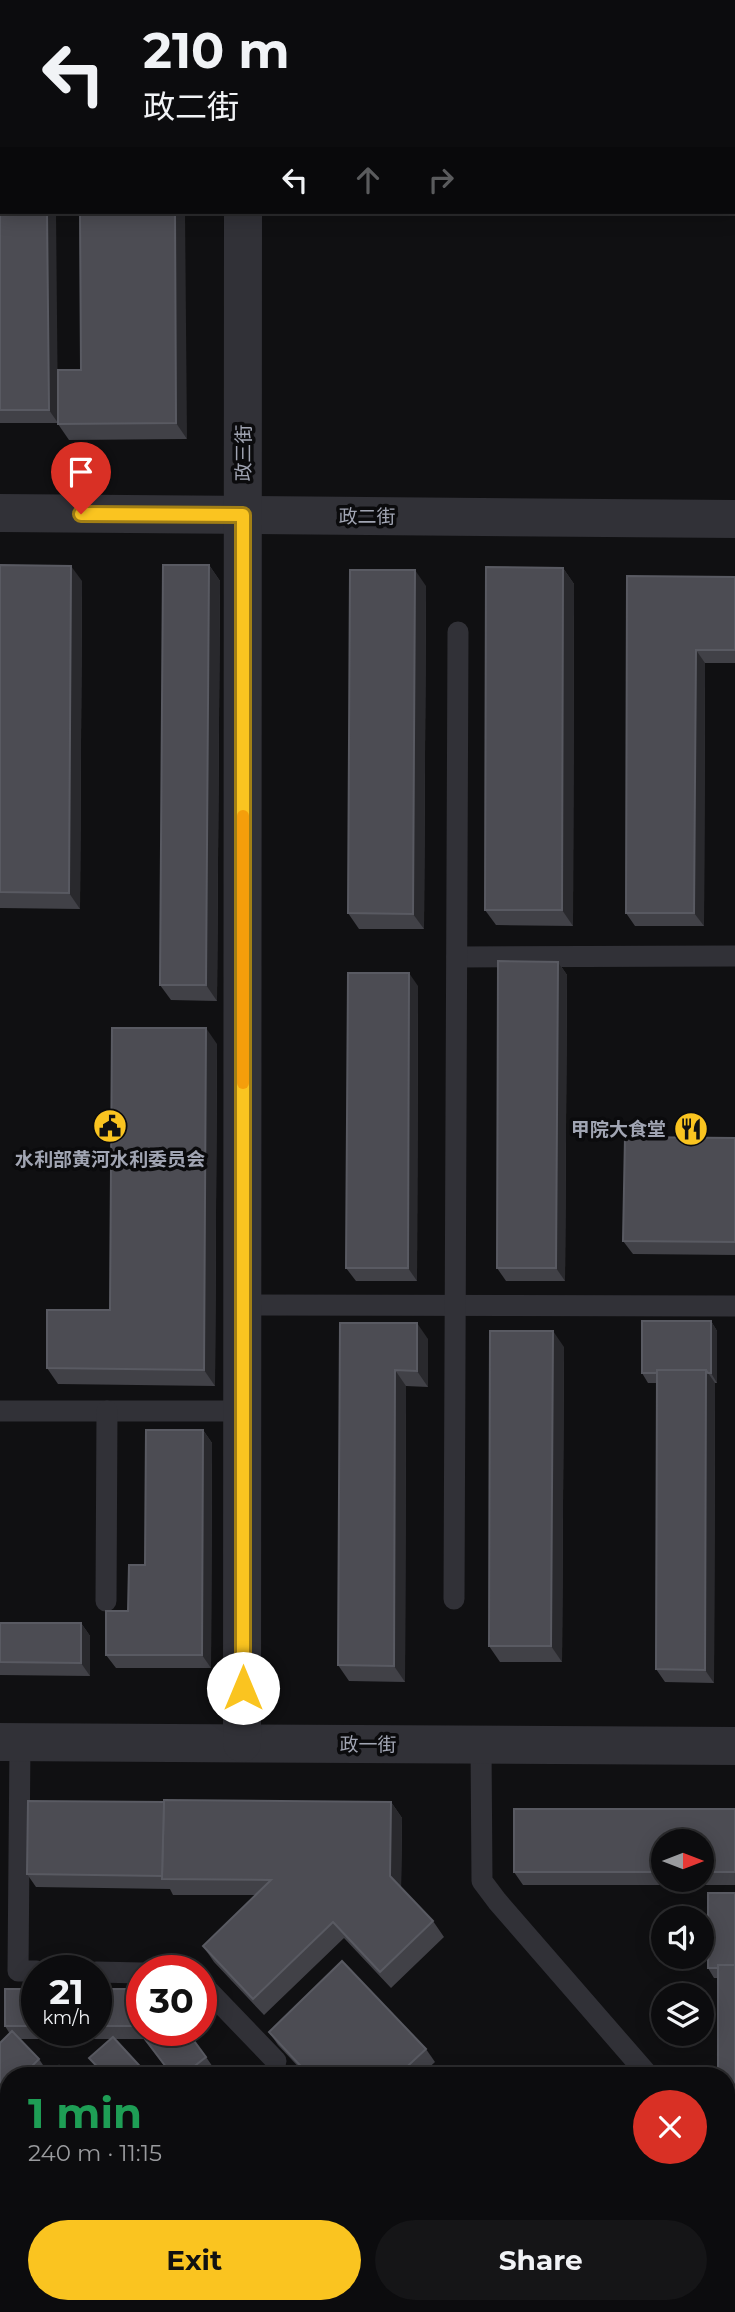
<!DOCTYPE html>
<html lang="en">
<head>
<meta charset="utf-8">
<style>
  body { margin:0; font-family:Montserrat,"Noto Sans SC",sans-serif; background:#151517; color:#f1f3f6; height:100vh; display:flex; flex-direction:column; font-size:26px; white-space:nowrap }
  * { box-sizing:border-box; margin:0 }
  p { font-size:23px; color:#9a9b9e }
  .icon { flex:none; width:38px; height:38px; fill:none; stroke:currentColor; stroke-width:2; stroke-linecap:round; stroke-linejoin:round }
  .map { position:relative; flex:1; overflow:hidden }
  .details { position:absolute; left:0px; top:2067px; width:735px; height:247px; display:flex; flex-direction:column; background:#0c0c0e; border-radius:28px 28px 0 0; box-shadow:0 4px 18px #0003,0 0 0 2px #2c2c2e }
  .details>* { flex:none }
  .hud { position:absolute; left:0px; top:0px; width:735px; height:214px; box-shadow:0 4px 18px #0003,0 0 0 2px #2c2c2e; background:#0c0c0e; color:#f1f3f6; overflow:hidden }
  .needle { width:46px; rotate:90deg }
  .fabs { position:absolute; left:651px; top:1829px; display:grid; gap:14px }
  .fabs a { display:grid; place-items:center; width:63px; height:63px; border-radius:50%; background:#0c0c0e; box-shadow:0 4px 18px #0003,0 0 0 2px #2c2c2e; font-size:35px }
  .speed { position:absolute; left:21px; top:1955px; display:flex; gap:14px; font-size:35px; font-weight:700; text-align:center }
  .speed>* { display:grid; place-content:center; width:91px; height:91px; border-radius:50%; background:#0c0c0e; box-shadow:0 4px 18px #0003,0 0 0 2px #2c2c2e; line-height:1 }
  .speed small { font-size:18px; font-weight:400 }
  .speed .limit { border:10px solid #d22; background:#fff; color:#111 }
  .pin { position:absolute; display:grid; place-items:center; width:60px; height:60px; color:#fff; margin:-72px -30px; border-radius:50% 50% 50% 0; rotate:-45deg; box-shadow:0 0 7px #0007 }
  .pin .icon { rotate:45deg }
  .me { position:absolute; width:77px; margin:-38px; rotate:0deg; stroke-linejoin:round; filter:drop-shadow(0 0 5px #0008) }
  .turn { display:flex; align-items:center; gap:24px; height:147px; padding:0 28px; font-size:32px }
  .turn .icon { width:91px; height:91px; stroke-width:2.5 }
  .turn b { display:block; font-size:49px; line-height:60px }
  .lanes { display:flex; align-items:center; height:66px; padding:0 28px; background:#0003; justify-content:center; gap:35px; direction:ltr }
  .lanes .off { opacity:.35 }
  .round { display:grid; place-items:center; flex:none; width:74px; height:74px; border-radius:37px; background:#151517 }
  .head { display:flex; align-items:center; justify-content:space-between; height:119px; padding:0 28px }
  h1 { font-size:42px; font-weight:700; line-height:52px; color:#1e9e55 }
  .button { display:flex; gap:14px; margin-top:auto; padding:14px 28px }
  .button a { flex:1; height:80px; border-radius:42px; background:#fac420; color:#111; font-size:28px; font-weight:700; line-height:80px; text-align:center }
  .button a+a { background:#151517; color:#f1f3f6 }
  .map>svg:first-child { display:block }
</style>
</head>
<body>
<div class="map">
<svg width="735" height="2312" viewBox="0 0 735 2312">
  <rect width="100%" height="100%" fill="#101012"/>
  <g fill="none" stroke-linecap="round" stroke-linejoin="round">
    <g stroke="#313137" stroke-width="21">
      <polyline points="457,957 735,956"/>
      <polyline points="242,1305 735,1306"/>
      <polyline points="0,1411 242,1411"/>
      <polyline points="454,1599 458,632"/>
      <polyline points="106,1601 107,1411"/>
      <polyline points="20,1742 18,1971 37,1971"/>
      <polyline points="481,1745 482,1881 497,1901 649,2076"/>
      <polyline points="96,1972 142,1973"/>
      <polyline points="201,1983 276,2061"/>
    </g>
    <g stroke="#313137" stroke-width="38">
      <polyline points="243,2 243,0"/>
      <polyline points="0,513 735,519"/>
      <polyline points="0,1742 735,1746"/>
      <polyline points="242,1743 243,212"/>
    </g>
  </g>
  <g fill="#414147" fill-rule="evenodd">
    <polygon points="0,0 72,0 72,2 2,2 2,151 0,151"/>
    <polygon points="0,188 58,423 0,423"/>
    <polygon points="80,212 187,439 69,440 58,424 81,370"/>
    <polygon points="0,565 82,581 80,909 0,908"/>
    <polygon points="209,565 220,581 217,1001 171,1000 160,985"/>
    <polygon points="563,568 574,584 573,926 496,925 485,910"/>
    <polygon points="627,576 735,577 735,663 705,663 704,926 635,926 626,913"/>
    <polygon points="426,586 424,929 359,929 348,913"/>
    <polygon points="558,962 567,975 565,1281 506,1281 497,1268"/>
    <polygon points="418,986 417,1281 356,1281 346,1268"/>
    <polygon points="217,1044 215,1386 58,1384 47,1368 110,1310"/>
    <polygon points="735,1138 735,1255 633,1254 623,1241"/>
    <polygon points="711,1321 717,1331 717,1383 715,1383 714,1683 665,1682 656,1669 657,1383 648,1383 642,1373"/>
    <polygon points="340,1323 428,1339 428,1387 406,1386 405,1682 349,1681 338,1665"/>
    <polygon points="564,1347 562,1662 500,1662 489,1646"/>
    <polygon points="203,1430 212,1443 211,1668 116,1668 106,1655 128,1611 145,1565"/>
    <polygon points="0,1623 81,1623 90,1636 90,1676 0,1675"/>
    <polygon points="164,1802 391,1802 402,1818 401,1888 433,1921 444,1937 391,1988 344,1938 264,2015 214,1962 203,1946 255,1895 173,1895 170,1889 36,1887 27,1874"/>
    <path d="M735,1809V1885H523L514,1872ZM663,1841H702V1880H663Z"/>
    <polygon points="735,1893 735,2220 726,2211 726,2076 718,1978 714,1978 708,1968"/>
    <polygon points="37,1989 37,2030 96,2030 96,1989 206,2057 215,2070 209,2076 172,2076 144,2039 115,2039 149,2076 104,2076 89,2058 110,2039 20,2039 39,2059 45,2068 38,2076 9,2076 9,2104 0,2113 0,2043 10,2034 5,2026"/>
    <polygon points="269,2032 426,2049 435,2062 420,2076 307,2076 278,2045"/>
    <polygon points="168,2305 281,2305 288,2312 174,2312"/>
    <polygon points="345,2305 433,2305 440,2312 352,2312"/>
    <polygon points="497,2305 556,2305 548,2312 504,2312"/>
  </g>
  <g fill="#29292d">
    <rect x="61" y="0" width="11" height="2"/>
    <polygon points="47,212 56,212 58,423 49,410"/>
    <polygon points="175,212 185,212 187,439 176,423"/>
    <polygon points="209,565 220,581 217,1001 206,985"/>
    <polygon points="71,566 82,581 80,909 69,893"/>
    <polygon points="563,568 574,584 573,926 562,910"/>
    <polygon points="415,570 426,586 424,929 413,914"/>
    <polygon points="696,650 705,663 704,926 694,913"/>
    <polygon points="558,962 567,975 565,1281 556,1268"/>
    <polygon points="409,973 418,986 417,1281 408,1268"/>
    <polygon points="206,1028 217,1044 215,1386 204,1370"/>
    <polygon points="711,1321 717,1331 717,1383 711,1373"/>
    <polygon points="417,1323 428,1339 428,1387 417,1371"/>
    <polygon points="553,1331 564,1347 562,1662 551,1646"/>
    <polygon points="395,1370 406,1386 405,1682 394,1666"/>
    <polygon points="706,1370 715,1383 714,1683 705,1670"/>
    <polygon points="203,1430 212,1443 211,1668 202,1655"/>
    <polygon points="81,1623 90,1636 90,1676 81,1663"/>
    <polygon points="391,1802 402,1818 401,1892 390,1876"/>
  </g>
  <g fill="#4c4c53" stroke="#595a62" stroke-width="2">
    <polygon points="0,0 61,0 61,2 2,2 2,135 0,135"/>
    <polygon points="0,188 2,188 2,212 47,212 49,410 0,410"/>
    <polygon points="80,212 175,212 176,423 58,424 58,370 81,370"/>
    <polygon points="0,565 71,566 69,893 0,892"/>
    <polygon points="163,565 209,565 206,985 160,985"/>
    <polygon points="486,567 563,568 562,910 485,910"/>
    <polygon points="350,570 415,570 413,914 348,913"/>
    <polygon points="627,576 735,577 735,650 696,650 694,913 626,913"/>
    <polygon points="498,961 558,962 556,1268 497,1268"/>
    <polygon points="348,973 409,973 408,1268 346,1268"/>
    <polygon points="112,1028 206,1028 204,1370 47,1368 47,1310 110,1310"/>
    <polygon points="625,1137 735,1138 735,1242 623,1241"/>
    <polygon points="642,1321 711,1321 711,1373 708,1373 706,1370 657,1370 657,1373 642,1373"/>
    <polygon points="340,1323 417,1323 417,1371 395,1370 394,1666 338,1665"/>
    <polygon points="490,1331 553,1331 551,1646 489,1646"/>
    <polygon points="657,1370 706,1370 705,1670 656,1669"/>
    <polygon points="146,1430 203,1430 202,1655 106,1655 106,1611 128,1611 129,1565 145,1565"/>
    <polygon points="0,1623 81,1623 81,1663 0,1662"/>
    <polygon points="164,1800 391,1802 390,1876 433,1921 380,1972 333,1922 253,1999 203,1946 271,1880 162,1879"/>
    <polygon points="28,1801 164,1802 162,1876 27,1874"/>
    <polygon points="514,1809 735,1809 735,1872 702,1872 702,1841 663,1841 663,1872 514,1872"/>
    <polygon points="708,1893 735,1893 735,1965 718,1965 718,1968 708,1968"/>
    <polygon points="342,1961 426,2049 397,2076 310,2076 269,2032"/>
    <polygon points="718,1965 735,1965 735,2216 726,2208 726,2076 718,2076"/>
    <rect x="5" y="1989" width="32" height="37"/>
    <polygon points="96,1989 142,1989 142,2030 186,2030 206,2057 182,2076 173,2076 135,2026 96,2026"/>
    <polygon points="12,2031 39,2059 22,2076 9,2076 9,2088 0,2097 0,2043"/>
    <polygon points="113,2037 149,2076 106,2076 89,2058"/>
    <polygon points="59,2066 68,2076 49,2076"/>
    <polygon points="9,2113 9,2130 0,2121"/>
    <polygon points="171,2305 281,2305 288,2312 178,2312"/>
    <polygon points="349,2305 433,2305 440,2312 356,2312"/>
    <polygon points="500,2305 533,2305 526,2312 507,2312"/>
  </g>
  <g fill="none" stroke-linecap="round" stroke-linejoin="round">
    <g stroke="#a27f15" stroke-width="18">
      <polyline id="route" points="81,514 243,515 243,1688"/>
    </g>
    <use href="#route" stroke="#fac420" stroke-width="12"/>
    <polyline stroke="#f59e0b" stroke-width="12" points="243,1083 243,816"/>
  </g>
  <defs>
    <g id="civic-disc" transform="scale(1.75)"><circle r="9.5" fill="#fac420" stroke="#0b0b0d"/><path d="M-.6-6.5H3V-4.5H.6V-3L4-1V1h2V6H-6V1h2V-1L-.6-3ZM-1.2 2.5V6h2.4V2.5Z" fill="#111"/></g>
    <g id="restaurant-disc" transform="scale(1.75)"><circle r="9.5" fill="#fac420" stroke="#0b0b0d"/><path d="M-5-6h1v4h1v-4h1v4h1v-4h1v5L-1.5 .5V6h-2V.5L-5-1ZM5-6V6H3V1.5H1.5Q1.5-4 5-6Z" fill="#111"/></g>
  </defs>
  <g fill-rule="evenodd">
    <use href="#civic-disc" x="110" y="1126"/>
    <use href="#restaurant-disc" x="691" y="1129"/>
  </g>
  <g text-anchor="middle" stroke-width="7" stroke-linejoin="round" paint-order="stroke">
    <g font-size="19" fill="#a1a5b3" stroke="#0b0b0d">
      <text transform="translate(243 453) rotate(-90)" y="7">政三街</text>
      <text x="367" y="523">政二街</text>
      <text x="368" y="1751">政一街</text>
    </g>
    <g font-size="19" font-weight="bold" fill="#a1a5b3" stroke="#0b0b0d" text-anchor="end">
      <text x="666" y="1136">甲院大食堂</text>
      <text x="110" y="1166" text-anchor="middle">水利部黄河水利委员会</text>
    </g>
  </g>
</svg>
<div class="fabs">
<a><svg class="needle" viewBox="-14 -14 28 28"><path d="M0-13l5 13h-10z" fill="#e53935"/><path d="M0 13l5-13h-10z" fill="#9a9b9e"/></svg></a>
<a><svg class="icon" aria-label="sound" viewBox="0 0 24 24"><path d="M4 9h4l5-4v14l-5-4H4zM17 9q2 3 0 6"/></svg></a>
<a><svg class="icon" aria-label="layers" viewBox="0 0 24 24"><path d="M12 4l9 5-9 5-9-5zM3 14l9 5 9-5"/></svg></a>
</div>
<div class="speed"><div>21<small>km/h</small></div><div class="limit">30</div></div>
<div class="pin" style="left:81px;top:514px;background:#d93025"><svg class="icon" aria-label="arrive" viewBox="0 0 24 24"><path d="M6 21V4h12l-3 4 3 4H6"/></svg></div>
<svg class="me" style="left:243px;top:1688px" viewBox="-20 -20 40 40"><circle r="19" fill="#fff"/><path d="M0-13L10 11 0 6-10 11z" fill="#fac420"/></svg>
<div class="hud">
<div class="turn"><svg class="icon" aria-label="left" viewBox="0 0 24 24"><path d="M17 20v-9H6M10 6l-5 5 5 5"/></svg><div><b>210 m</b>政二街</div></div>
<div class="lanes"><svg class="icon" aria-label="left" viewBox="0 0 24 24"><path d="M17 20v-9H6M10 6l-5 5 5 5"/></svg><svg class="icon off" aria-label="ahead" viewBox="0 0 24 24"><path d="M12 20V5M6 11l6-6 6 6"/></svg><svg class="icon off" aria-label="right" viewBox="0 0 24 24"><path d="M7 20v-9h11M14 6l5 5-5 5"/></svg></div>
</div>
<section class="details">
<div class="head"><div><h1>1 min</h1><p>240 m · 11:15</p></div><a class="round" style="background:#d93025;color:#fff"><svg class="icon" aria-label="close" viewBox="0 0 24 24"><path d="M6 6l12 12M18 6L6 18"/></svg></a></div>
<div class="button"><a>Exit</a><a>Share</a></div>
</section>
</div>
</body>
</html>
